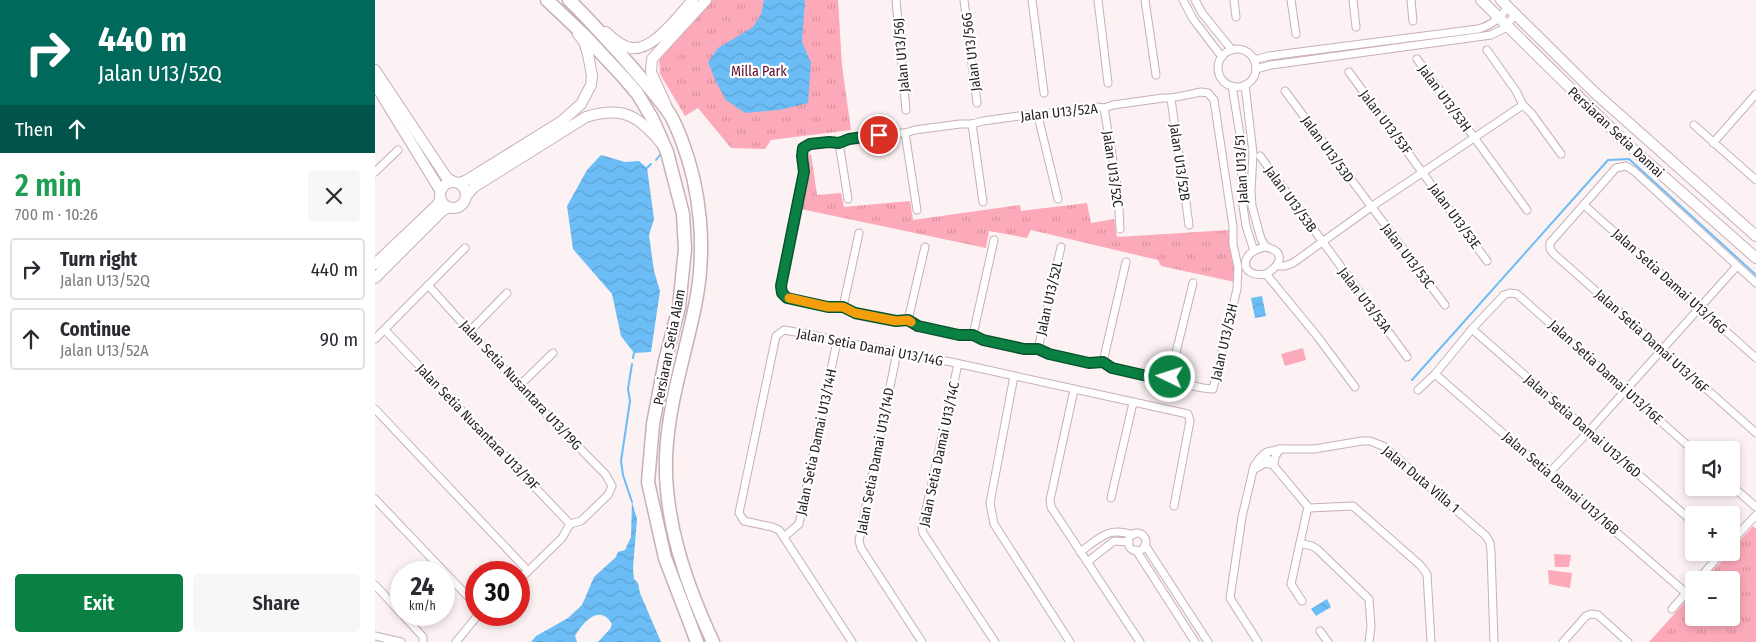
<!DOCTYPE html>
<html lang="en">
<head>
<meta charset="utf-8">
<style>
  body { margin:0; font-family:"Fira Sans Condensed",sans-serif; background:#f7f7f7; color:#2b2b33; height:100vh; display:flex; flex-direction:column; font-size:19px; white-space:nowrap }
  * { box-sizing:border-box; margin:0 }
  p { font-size:16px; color:#7c7c81 }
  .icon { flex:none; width:28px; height:28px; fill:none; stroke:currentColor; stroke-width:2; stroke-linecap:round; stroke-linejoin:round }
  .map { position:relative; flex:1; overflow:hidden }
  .panel { display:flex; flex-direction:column; background:#fff; width:375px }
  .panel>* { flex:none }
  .top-card { background:#00695c; color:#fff; overflow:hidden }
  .tools { position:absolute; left:1310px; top:441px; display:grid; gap:10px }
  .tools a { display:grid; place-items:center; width:55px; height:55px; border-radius:5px; background:#fff; box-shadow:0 2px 8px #0003; font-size:25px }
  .speed { position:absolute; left:15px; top:561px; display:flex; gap:10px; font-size:25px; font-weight:700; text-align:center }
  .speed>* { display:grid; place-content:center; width:65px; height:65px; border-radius:50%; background:#fff; box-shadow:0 2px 8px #0003; line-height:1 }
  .speed small { font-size:12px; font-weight:400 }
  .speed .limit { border:8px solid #d22; background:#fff; color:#111 }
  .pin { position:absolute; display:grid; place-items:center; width:42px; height:42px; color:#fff; margin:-21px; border:2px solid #fff; border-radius:50%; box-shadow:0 1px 5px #0007 }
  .me { position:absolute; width:55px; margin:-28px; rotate:274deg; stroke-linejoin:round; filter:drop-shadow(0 0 4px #0008) }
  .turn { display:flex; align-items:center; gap:18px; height:105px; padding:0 15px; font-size:22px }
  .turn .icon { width:65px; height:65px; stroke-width:2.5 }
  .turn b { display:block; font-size:35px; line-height:42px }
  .then { display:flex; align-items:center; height:48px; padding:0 15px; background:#0003; gap:10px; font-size:19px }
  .round { display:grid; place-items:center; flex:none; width:52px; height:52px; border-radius:5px; background:#f7f7f7 }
  .summary { display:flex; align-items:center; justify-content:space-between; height:85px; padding:0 15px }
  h1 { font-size:30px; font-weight:600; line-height:38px; color:#1e9e55 }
  .primary-button { display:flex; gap:10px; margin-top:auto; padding:10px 15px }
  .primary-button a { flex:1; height:58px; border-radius:5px; background:#0b8043; color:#fff; font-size:20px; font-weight:600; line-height:58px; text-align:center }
  .primary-button a+a { background:#f7f7f7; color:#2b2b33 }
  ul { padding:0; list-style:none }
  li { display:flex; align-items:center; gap:15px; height:62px; margin:0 10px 8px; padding:0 5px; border:2px solid #e1e1e2; border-radius:5px }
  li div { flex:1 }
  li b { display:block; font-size:19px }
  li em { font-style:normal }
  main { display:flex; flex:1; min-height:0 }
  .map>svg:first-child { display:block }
</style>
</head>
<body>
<main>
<section class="panel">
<div class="top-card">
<div class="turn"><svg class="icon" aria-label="right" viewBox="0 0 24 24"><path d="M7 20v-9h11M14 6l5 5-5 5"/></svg><div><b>440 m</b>Jalan U13/52Q</div></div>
<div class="then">Then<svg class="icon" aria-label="ahead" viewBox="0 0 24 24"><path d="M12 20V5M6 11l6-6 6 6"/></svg></div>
</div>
<div class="summary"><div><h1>2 min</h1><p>700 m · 10:26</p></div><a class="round"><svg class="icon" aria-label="close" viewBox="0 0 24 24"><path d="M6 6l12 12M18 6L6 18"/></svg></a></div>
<ul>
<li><svg class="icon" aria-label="right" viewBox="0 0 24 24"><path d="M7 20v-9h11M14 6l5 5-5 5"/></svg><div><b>Turn right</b><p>Jalan U13/52Q</p></div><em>440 m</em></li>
<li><svg class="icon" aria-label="ahead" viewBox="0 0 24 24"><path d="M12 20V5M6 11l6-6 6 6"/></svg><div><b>Continue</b><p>Jalan U13/52A</p></div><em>90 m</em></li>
</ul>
<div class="primary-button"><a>Exit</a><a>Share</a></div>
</section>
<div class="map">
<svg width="1381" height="642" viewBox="0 0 1381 642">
  <defs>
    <pattern id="park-tufts" width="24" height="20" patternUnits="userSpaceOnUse" patternTransform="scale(1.25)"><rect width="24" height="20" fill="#fca9b9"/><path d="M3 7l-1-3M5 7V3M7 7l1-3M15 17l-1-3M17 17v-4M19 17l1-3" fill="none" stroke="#d8919f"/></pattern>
    <pattern id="water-waves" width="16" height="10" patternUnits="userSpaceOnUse" patternTransform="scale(1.25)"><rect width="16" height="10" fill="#6cbdf6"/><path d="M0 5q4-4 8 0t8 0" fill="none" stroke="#5da2d2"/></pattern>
  </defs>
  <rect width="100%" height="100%" fill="#fcf1f3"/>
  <g fill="#fca9b9">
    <polygon points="928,348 931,360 910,366 906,354"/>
    <polygon points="1179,554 1196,555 1194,567 1180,567"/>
    <polygon points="1173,570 1197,573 1195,588 1174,584"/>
  </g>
  <g fill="url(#park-tufts)">
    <polygon points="337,0 463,0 467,66 476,130 396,140 390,149 356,148 323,108 310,116 285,74 284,58"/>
    <path d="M436,154L442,195L466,193L469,207L535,201L538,220L645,205L646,211L712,203L716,223L739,219L742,237L855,230C855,248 859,264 860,282L786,266L783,260L656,230L652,238L614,231L611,248L426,209L435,174L433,155Z"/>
    <polygon points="1378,526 1381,529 1381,642 1274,642 1319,592 1319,618 1356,618 1356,580 1329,580 1354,553 1356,552 1356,550"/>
  </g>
  <g fill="url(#water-waves)">
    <polygon points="389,0 430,0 427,42 436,63 433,103 404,110 370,113 351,100 341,82 333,62 343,48 378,27 386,14"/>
    <polygon points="226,155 250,162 264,161 272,168 279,219 274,235 279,271 285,291 276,352 259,353 246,336 237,294 198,249 192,206 212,170"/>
    <polygon points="887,296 891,316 880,318 876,298"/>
    <path d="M257,502L262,519L258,568L259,579L263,583L265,593L286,642H223L235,629L237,624C225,603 208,622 200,636L202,642H156L161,636L193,618L207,605L219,577L241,557L243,552L250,550L256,537Z"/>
    <polygon points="952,599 956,607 941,616 936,609"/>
  </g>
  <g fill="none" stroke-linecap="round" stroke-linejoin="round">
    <g stroke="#6cbdf6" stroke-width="2">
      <polyline points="281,160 285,155"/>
      <polyline points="272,168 276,164"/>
      <polyline points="258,358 259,353"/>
      <polyline points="1037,380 1233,160 1254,159 1381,275"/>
      <polyline points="257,502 248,475 246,461 255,401 253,389 257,364"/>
    </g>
    <g stroke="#c8b0b4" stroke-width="9">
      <g id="street">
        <polyline points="521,0 531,110"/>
        <polyline points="589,0 602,103"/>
        <polyline points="657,0 669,93"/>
        <polyline points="723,0 733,83"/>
        <polyline points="770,0 781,75"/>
        <polyline points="808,0 818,19 847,57"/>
        <polyline points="820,0 827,13 857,50"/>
        <polyline points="859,0 861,17"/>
        <polyline points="916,0 921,34"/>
        <polyline points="978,0 981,27"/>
        <polyline points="1036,0 1038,21"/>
        <circle cx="862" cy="68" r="19"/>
        <polyline points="1112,50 1141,91 1148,105 1157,114 1186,154"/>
        <polyline points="1042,59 1152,210"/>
        <path d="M879,60L894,56L1103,29C1118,25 1124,18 1133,7"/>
        <polyline points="881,69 896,65 1116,35 1128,29 1141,14"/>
        <polyline points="974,72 1112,261"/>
        <polyline points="870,85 878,153 876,192 877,206 886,239 891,247"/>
        <polyline points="857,86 865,135 868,206 871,226 879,251"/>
        <polyline points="910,91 1070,305"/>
        <path d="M826,92L833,93L839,100L858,227V244L863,267L862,289L838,389L828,388L805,383L795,377L781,378L737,368L728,362L714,363L673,354L663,349H649L609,340L598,335H584L543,326L533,320L521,321L480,313L468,307H453L413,298L407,293L406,287L429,171L427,152L431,145L454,142L464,143L474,139L519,133H530L540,130L585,124H597L608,121L651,115L663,116L675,113L722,107L729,108L738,105L788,98C798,99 815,94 826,92Z"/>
        <polyline points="796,99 805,163 808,170 808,180 814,225"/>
        <polyline points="729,108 743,191 745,229"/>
        <polyline points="663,116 683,199"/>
        <polyline points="597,124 608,202"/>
        <polyline points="1319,125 1381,180"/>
        <polyline points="530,133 542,210"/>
        <polyline points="464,143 473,199"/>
        <polyline points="1338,143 1381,94"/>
        <polyline points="885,156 1032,357"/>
        <polyline points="0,172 23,150"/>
        <polyline points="1209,205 1381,358"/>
        <path d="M891,247C912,252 905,266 891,274C864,279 863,251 891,247Z"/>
        <polyline points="903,264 904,266 910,266 918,263 996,207 1148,105"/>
        <polyline points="891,274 942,336 980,387"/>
        <polyline points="1381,283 1259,171 1251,166 1241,168 1175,243 1175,249 1179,254 1381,433"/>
        <polyline points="53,285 144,386 231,475 237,486 233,495 206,521 195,524 187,538 144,580"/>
        <polyline points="468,307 484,233"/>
        <polyline points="533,320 550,247"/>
        <polyline points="1097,329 1319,523"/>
        <polyline points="10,330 195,524"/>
        <polyline points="95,331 132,293"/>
        <polyline points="598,335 619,240"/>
        <polyline points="0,339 90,248"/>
        <polyline points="663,349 686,247"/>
        <polyline points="522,352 484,541 486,548 547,642"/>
        <polyline points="728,362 751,262"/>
        <polyline points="583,364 547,528 548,533 620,642"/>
        <polyline points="1060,374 1311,593"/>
        <polyline points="639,376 615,503 619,524 695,642"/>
        <polyline points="795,377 818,283"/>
        <polyline points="144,386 178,353"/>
        <polyline points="699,390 675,500 676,507 765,642"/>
        <polyline points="1043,390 1060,374 1097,329 1129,295 1135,293 1142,294 1319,451"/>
        <polyline points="0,409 153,571"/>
        <polyline points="889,454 934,508"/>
        <polyline points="878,470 890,463 899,465 900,457 905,449"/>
        <polyline points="1174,473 1214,431 1362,266"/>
        <polyline points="1356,485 1381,507"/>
        <polyline points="736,498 758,403"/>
        <polyline points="0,499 101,605"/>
        <polyline points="934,508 978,506 1045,565 1052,574 1056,642"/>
        <circle cx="762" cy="542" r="9"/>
        <polyline points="409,537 424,524 462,341"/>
        <polyline points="1356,542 1381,515"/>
        <polyline points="925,543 937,546 942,549 994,599 996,627 994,642"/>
        <polyline points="770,545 833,642"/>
        <polyline points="761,550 820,642"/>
        <path d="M705,552C725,538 733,526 758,535"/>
        <polyline points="712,562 739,541 754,542"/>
        <polyline points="1323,580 1347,552"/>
        <polyline points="0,585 26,613"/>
        <polyline points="927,601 916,584 932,511 934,508"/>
        <polyline points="1297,609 1319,584"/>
        <polyline points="28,615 48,637 48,642"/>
        <polyline points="945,631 953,642"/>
        <polyline points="0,636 26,642"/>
        <polyline points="81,642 103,615"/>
        <polyline points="477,642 404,530 397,527 369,521 364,513 401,336 409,330 438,335 462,341 576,362 813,414 815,421 799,506"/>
        <polyline points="883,642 855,598 867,517 879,466 884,459 892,452 905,449 939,449 987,441 995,441 1008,446 1111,536 1115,543 1116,552 1119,642"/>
        <polyline points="1188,642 1211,616 1216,614 1223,615 1253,642"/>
      </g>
    </g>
    <g stroke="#c8b0b4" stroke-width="12">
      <g id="secondary">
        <polyline points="1106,0 1252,144 1381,258"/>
        <polyline points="1126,0 1219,92 1381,236"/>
        <path d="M231,32C236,37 243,43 250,46C274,58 303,16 318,0"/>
        <polyline points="0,70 72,178 77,181"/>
        <polyline points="0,84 65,190"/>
        <polyline points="291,105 276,72 277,59 331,0"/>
        <circle cx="78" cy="195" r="13"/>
        <polyline points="85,183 92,180 187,121 206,104 216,85 217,76 213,54 209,42 203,34"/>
        <path d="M92,195L99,187L211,117C247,106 263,115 286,143"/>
        <polyline points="0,264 63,204 65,199"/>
        <polyline points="0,278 67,211 73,207"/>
      </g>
    </g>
    <g stroke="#c8b0b4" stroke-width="15">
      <g id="highway">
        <polyline points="172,0 210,36 250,79 262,93 277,118 292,152 308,214 310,249 304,307 290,361 278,424 273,482 290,558 322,642"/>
        <path d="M194,0C212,17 229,37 246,55C262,73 278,91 292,110C299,119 303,131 307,141C326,191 331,248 321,301C311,353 293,403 291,457C289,521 311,584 338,642"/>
      </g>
    </g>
    <use href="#street" stroke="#fff" stroke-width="7"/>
    <use href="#secondary" stroke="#fff" stroke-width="10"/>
    <use href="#highway" stroke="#fff" stroke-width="12"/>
  </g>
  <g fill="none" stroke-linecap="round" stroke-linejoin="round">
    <g stroke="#07532c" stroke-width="12">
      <polyline id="route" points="504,135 474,139 464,143 454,142 435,144 428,148 427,156 429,172 406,286 407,293 412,298 453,307 468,307 480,313 521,321 533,320 543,326 584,335 598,335 608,340 649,349 663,349 674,354 714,363 728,362 737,368 781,378 795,377"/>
    </g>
    <use href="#route" stroke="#0b8043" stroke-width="9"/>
    <polyline stroke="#f59e0b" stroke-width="9" points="414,298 453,307 468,307 480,313 521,321 533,320 536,322"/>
  </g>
  <g text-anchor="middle" stroke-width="4.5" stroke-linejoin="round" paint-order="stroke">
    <g font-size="14" fill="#261d1f" stroke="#fff">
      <text transform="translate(596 52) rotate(-97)" y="5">Jalan U13/56G</text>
      <text transform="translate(526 55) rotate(-95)" y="5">Jalan U13/56J</text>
      <text transform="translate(1070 98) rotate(54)" y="5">Jalan U13/53H</text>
      <text transform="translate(684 112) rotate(-6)" y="5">Jalan U13/52A</text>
      <text transform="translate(1011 122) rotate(53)" y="5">Jalan U13/53F</text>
      <text transform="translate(1241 132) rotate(43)" y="5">Persiaran Setia Damai</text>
      <text transform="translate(953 149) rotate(54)" y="5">Jalan U13/53D</text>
      <text transform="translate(805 162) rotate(82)" y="5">Jalan U13/52B</text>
      <text transform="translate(738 169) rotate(82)" y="5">Jalan U13/52C</text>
      <text transform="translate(866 169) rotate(-93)" y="5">Jalan U13/51</text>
      <text transform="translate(916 199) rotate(54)" y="5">Jalan U13/53B</text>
      <text transform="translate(1080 216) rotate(54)" y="5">Jalan U13/53E</text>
      <text transform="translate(1033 256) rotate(53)" y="5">Jalan U13/53C</text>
      <text transform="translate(1295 281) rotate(42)" y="5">Jalan Setia Damai U13/16G</text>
      <text transform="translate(674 298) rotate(-77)" y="5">Jalan U13/52L</text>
      <text transform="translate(990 300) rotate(53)" y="5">Jalan U13/53A</text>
      <text transform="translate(1277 341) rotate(42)" y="5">Jalan Setia Damai U13/16F</text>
      <text transform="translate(849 342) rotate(-77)" y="5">Jalan U13/52H</text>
      <text transform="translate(294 347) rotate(-79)" y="5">Persiaran Setia Alam</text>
      <text transform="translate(495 347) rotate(11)" y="5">Jalan Setia Damai U13/14G</text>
      <text transform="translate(1231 372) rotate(42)" y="5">Jalan Setia Damai U13/16E</text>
      <text transform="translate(146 385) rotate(47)" y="5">Jalan Setia Nusantara U13/19G</text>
      <text transform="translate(1208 426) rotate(41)" y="5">Jalan Setia Damai U13/16D</text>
      <text transform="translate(103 427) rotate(46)" y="5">Jalan Setia Nusantara U13/19F</text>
      <text transform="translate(441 442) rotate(-78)" y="5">Jalan Setia Damai U13/14H</text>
      <text transform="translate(564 454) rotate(-78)" y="5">Jalan Setia Damai U13/14C</text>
      <text transform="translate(500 461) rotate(-79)" y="5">Jalan Setia Damai U13/14D</text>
      <text transform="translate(1046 479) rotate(40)" y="5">Jalan Duta Villa 1</text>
      <text transform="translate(1186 483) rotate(41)" y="5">Jalan Setia Damai U13/16B</text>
    </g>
    <g font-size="14" fill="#5e0a28" stroke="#fff">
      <text x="384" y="76">Milla Park</text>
    </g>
  </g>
</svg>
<div class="tools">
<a><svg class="icon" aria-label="sound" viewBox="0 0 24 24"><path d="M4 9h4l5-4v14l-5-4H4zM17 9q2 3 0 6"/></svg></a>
<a>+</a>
<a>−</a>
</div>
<div class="speed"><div>24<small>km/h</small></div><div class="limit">30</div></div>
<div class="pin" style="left:504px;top:135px;background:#d93025"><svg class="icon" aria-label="arrive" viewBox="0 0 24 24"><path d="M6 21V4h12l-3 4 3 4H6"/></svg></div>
<svg class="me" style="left:795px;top:377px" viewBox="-20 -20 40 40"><circle r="17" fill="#0b8043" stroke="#fff" stroke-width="3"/><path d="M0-11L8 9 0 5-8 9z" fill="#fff"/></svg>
</div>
</main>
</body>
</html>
